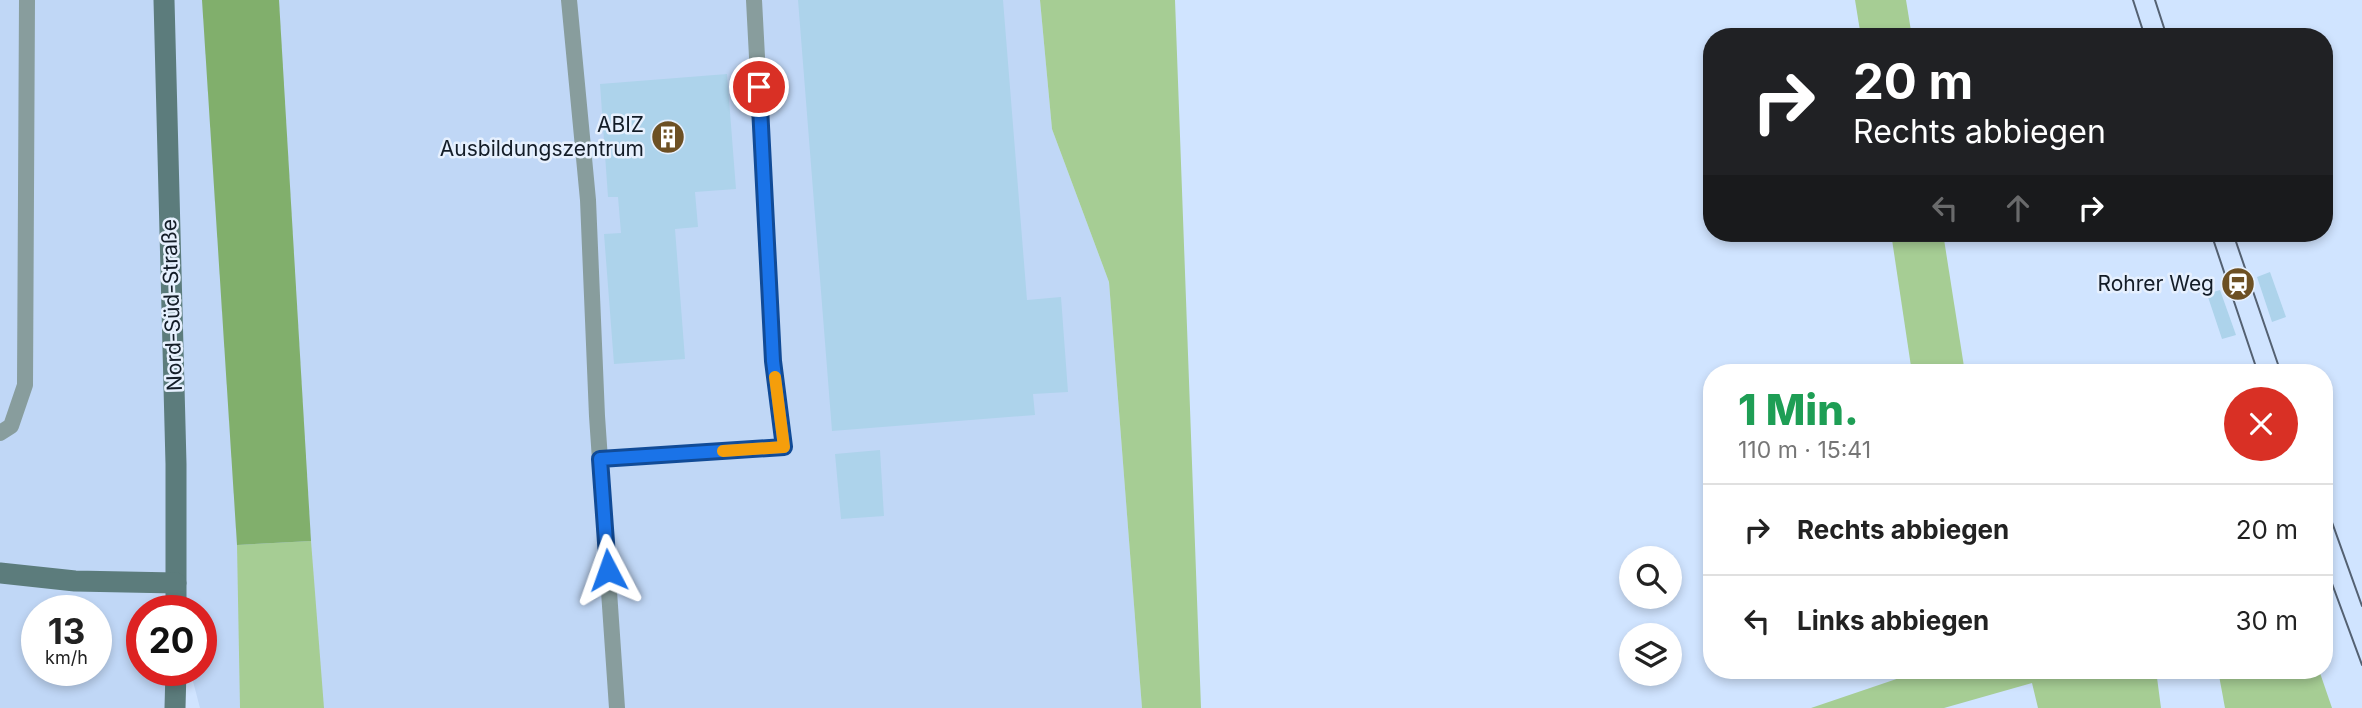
<!DOCTYPE html>
<html lang="de">
<head>
<meta charset="utf-8">
<style>
  body { margin:0; font-family:Inter,sans-serif; background:#f6f6f6; color:#222; height:100vh; display:flex; flex-direction:column; font-size:26px; white-space:nowrap }
  * { box-sizing:border-box; margin:0 }
  p { font-size:23px; color:#767676 }
  .icon { flex:none; width:38px; height:38px; fill:none; stroke:currentColor; stroke-width:2; stroke-linecap:round; stroke-linejoin:round }
  .map { position:relative; flex:1; overflow:hidden }
  .details { position:absolute; left:1703px; top:364px; width:630px; height:315px; display:flex; flex-direction:column; background:#fff; border-radius:28px; box-shadow:0 4px 10px #0003 }
  .details>* { flex:none }
  .guide { position:absolute; left:1703px; top:28px; width:630px; height:214px; border-radius:28px; box-shadow:0 4px 10px #0003; background:#202124; color:#fff; overflow:hidden }
  .controls { position:absolute; left:1619px; top:546px; display:grid; gap:14px }
  .controls a { display:grid; place-items:center; width:63px; height:63px; border-radius:50%; background:#fff; box-shadow:0 4px 10px #0003; font-size:35px }
  .speed { position:absolute; left:21px; top:595px; display:flex; gap:14px; font-size:35px; font-weight:700; text-align:center }
  .speed>* { display:grid; place-content:center; width:91px; height:91px; border-radius:50%; background:#fff; box-shadow:0 4px 10px #0003; line-height:1 }
  .speed small { font-size:18px; font-weight:400 }
  .speed .limit { border:10px solid #d22; background:#fff; color:#111 }
  .pin { position:absolute; display:grid; place-items:center; width:60px; height:60px; color:#fff; margin:-30px; border:4px solid #fff; border-radius:50%; box-shadow:0 2px 7px #0007 }
  .me { position:absolute; width:77px; margin:-38px; rotate:356deg; stroke-linejoin:round; filter:drop-shadow(0 0 5px #0008) }
  .turn { display:flex; align-items:center; gap:24px; height:147px; padding:0 35px; font-size:32px }
  .turn .icon { width:91px; height:91px; stroke-width:2.5 }
  .turn b { display:block; font-size:49px; line-height:60px }
  .lanes { display:flex; align-items:center; height:66px; padding:0 35px; background:#0003; justify-content:center; gap:35px; direction:ltr }
  .lanes .off { opacity:.35 }
  .round { display:grid; place-items:center; flex:none; width:74px; height:74px; border-radius:37px; background:#f6f6f6 }
  .head { display:flex; align-items:center; justify-content:space-between; height:119px; padding:0 35px }
  h1 { font-size:42px; font-weight:800; line-height:52px; color:#1e9e55 }
  ul { padding:0; list-style:none }
  li { display:flex; align-items:center; gap:21px; height:91px; padding:0 35px; border-top:2px solid #e0e0e0 }
  li div { flex:1 }
  li b { display:block; font-size:26px }
  li em { font-style:normal }
  .map>svg:first-child { display:block }
</style>
</head>
<body>
<div class="map">
<svg width="2362" height="708" viewBox="0 0 2362 708">
  <rect width="100%" height="100%" fill="#d0e4ff"/>
  <path fill="#c0d7f6" fill-rule="evenodd" d="M0,0H1040L1052,129L1109,282L1142,708H200L190,670H201V611H142V670H168V708H0ZM37,611H96V670H37Z"/>
  <g fill="#a6cd94">
    <polygon points="1040,0 1175,0 1201,708 1142,708 1109,282 1052,129"/>
    <polygon points="1855,0 1906,0 1912,37 1861,37"/>
    <polygon points="1891,233 1943,233 1965,373 1912,373"/>
    <polygon points="311,541 324,708 240,708 237,545"/>
    <polygon points="1923,670 2156,670 2161,708 2038,708 2032,683 1944,708 1811,708"/>
    <polygon points="2218,670 2319,670 2332,708 2225,708"/>
  </g>
  <polygon fill="#81af6c" points="202,0 279,0 311,541 237,545"/>
  <g fill="#add3eb">
    <polygon points="798,0 1003,0 1027,300 1061,297 1068,392 1033,394 1035,415 832,431"/>
    <polygon points="727,74 736,189 695,192 698,227 675,229 685,359 614,364 604,234 621,233 618,197 608,197 600,84"/>
    <polygon points="2270,272 2286,317 2272,322 2257,277"/>
    <polygon points="2220,290 2236,335 2222,339 2207,294"/>
    <polygon points="880,450 884,516 841,519 835,454"/>
  </g>
  <g fill="none" stroke-linecap="round" stroke-linejoin="round">
    <g stroke="#889d9d" stroke-width="16">
      <polyline points="569,0 588,200 597,416 617,708"/>
      <polyline points="0,433 11,426 25,385 27,0"/>
      <polyline points="600,459 784,447 773,361 754,0"/>
    </g>
    <g stroke="#5c7c7c" stroke-width="21">
      <polyline points="164,0 176,464 176,611"/>
      <polyline points="0,573 75,581 176,583"/>
      <polyline points="175,708 176,670"/>
    </g>
    <g stroke="#546172" stroke-width="2">
      <polyline points="2133,0 2145,37"/>
      <polyline points="2155,0 2167,37"/>
      <polyline points="2211,233 2258,373"/>
      <polyline points="2233,233 2281,373"/>
      <polyline points="2324,500 2362,606"/>
      <polyline points="2324,562 2362,665"/>
    </g>
  </g>
  <g fill="none" stroke-linecap="round" stroke-linejoin="round">
    <g stroke="#114b97" stroke-width="18">
      <polyline id="route" points="608,570 600,459 784,447 773,361 759,87"/>
    </g>
    <use href="#route" stroke="#1a73e8" stroke-width="12"/>
    <polyline stroke="#f59e0b" stroke-width="12" points="723,451 784,447 775,377"/>
  </g>
  <defs>
    <g id="building-disc" transform="scale(1.75)"><circle r="9.5" fill="#6d5024" stroke="#e6f0fe"/><path d="M-4-6H4V6H1V3H-1V6H-4ZM-2.5-4.3h1.7v1.8h-1.7ZM.8-4.3h1.7v1.8H.8ZM-2.5-1h1.7V.8h-1.7ZM.8-1h1.7V.8H.8Z" fill="#fff"/></g>
    <g id="station-disc" transform="scale(1.75)"><circle r="9.5" fill="#6d5024" stroke="#e6f0fe"/><path d="M-3-6H3Q5-6 5-4V2Q5 4 3 4L4.5 6H3L1.5 4h-3L-3 6H-4.5L-3 4Q-5 4-5 2V-4Q-5-6-3-6ZM-3.5-4v3h7v-3ZM-3.5 1v1.5H-2V1ZM2 1v1.5H3.5V1Z" fill="#fff"/></g>
  </defs>
  <g fill-rule="evenodd">
    <use href="#building-disc" x="668" y="137"/>
    <use href="#station-disc" x="2238" y="284"/>
  </g>
  <g text-anchor="middle" stroke-width="5" stroke-linejoin="round" paint-order="stroke">
    <g font-size="21" fill="#131c27" stroke="#e6f0fe" text-anchor="end">
      <text x="644" y="132">ABIZ<tspan x="644" dy="24">Ausbildungszentrum</tspan></text>
      <text x="2214" y="291">Rohrer Weg</text>
    </g>
    <g font-size="21" fill="#131c27" stroke="#e6f0fe">
      <text transform="translate(172 305) rotate(-92)" y="7">Nord-Süd-Straße</text>
    </g>
  </g>
</svg>
<div class="controls">
<a><svg class="icon" aria-label="search" viewBox="0 0 24 24"><circle cx="10" cy="10" r="6"/><path d="M15 15l6 6"/></svg></a>
<a><svg class="icon" aria-label="layers" viewBox="0 0 24 24"><path d="M12 4l9 5-9 5-9-5zM3 14l9 5 9-5"/></svg></a>
</div>
<div class="speed"><div>13<small>km/h</small></div><div class="limit">20</div></div>
<div class="pin" style="left:759px;top:87px;background:#d93025"><svg class="icon" aria-label="arrive" viewBox="0 0 24 24"><path d="M6 21V4h12l-3 4 3 4H6"/></svg></div>
<svg class="me" style="left:608px;top:570px" viewBox="-20 -20 40 40"><path d="M0-17L14 15 0 8-14 15z" fill="#1a73e8" stroke="#fff" stroke-width="4"/></svg>
<div class="guide">
<div class="turn"><svg class="icon" aria-label="right" viewBox="0 0 24 24"><path d="M7 20v-9h11M14 6l5 5-5 5"/></svg><div><b>20 m</b>Rechts abbiegen</div></div>
<div class="lanes"><svg class="icon off" aria-label="left" viewBox="0 0 24 24"><path d="M17 20v-9H6M10 6l-5 5 5 5"/></svg><svg class="icon off" aria-label="ahead" viewBox="0 0 24 24"><path d="M12 20V5M6 11l6-6 6 6"/></svg><svg class="icon" aria-label="right" viewBox="0 0 24 24"><path d="M7 20v-9h11M14 6l5 5-5 5"/></svg></div>
</div>
<section class="details">
<div class="head"><div><h1>1 Min.</h1><p>110 m · 15:41</p></div><a class="round" style="background:#d93025;color:#fff"><svg class="icon" aria-label="close" viewBox="0 0 24 24"><path d="M6 6l12 12M18 6L6 18"/></svg></a></div>
<ul>
<li><svg class="icon" aria-label="right" viewBox="0 0 24 24"><path d="M7 20v-9h11M14 6l5 5-5 5"/></svg><div><b>Rechts abbiegen</b></div><em>20 m</em></li>
<li><svg class="icon" aria-label="left" viewBox="0 0 24 24"><path d="M17 20v-9H6M10 6l-5 5 5 5"/></svg><div><b>Links abbiegen</b></div><em>30 m</em></li>
</ul>
</section>
</div>
</body>
</html>
